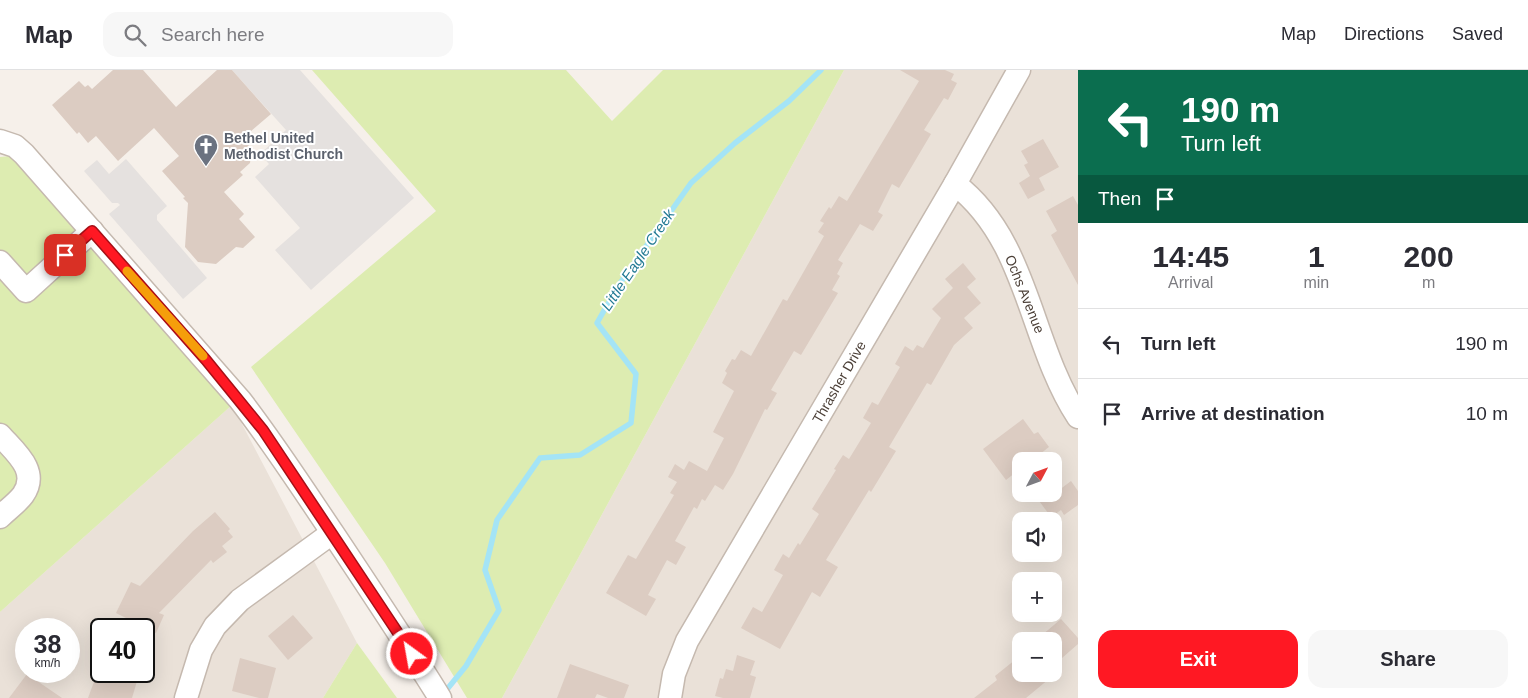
<!DOCTYPE html>
<html lang="en">
<head>
<meta charset="utf-8">
<style>
  body { margin:0; font-family:Arial,sans-serif; background:#f7f7f7; color:#2b2b33; height:100vh; display:flex; flex-direction:column; font-size:19px; white-space:nowrap }
  * { box-sizing:border-box; margin:0 }
  p { font-size:16px; color:#7c7c81 }
  .icon { flex:none; width:28px; height:28px; fill:none; stroke:currentColor; stroke-width:2; stroke-linecap:round; stroke-linejoin:round }
  .map { position:relative; flex:1; overflow:hidden }
  .side { display:flex; flex-direction:column; background:#fff; width:450px }
  .side>* { flex:none }
  .hud { background:#0b6e4f; color:#fff; overflow:hidden }
  .needle { width:32px; rotate:49deg }
  .buttons { position:absolute; left:1012px; top:382px; display:grid; gap:10px }
  .buttons a { display:grid; place-items:center; width:50px; height:50px; border-radius:10px; background:#fff; box-shadow:0 5px 20px #0002; font-size:25px }
  .speed { position:absolute; left:15px; top:548px; display:flex; gap:10px; font-size:25px; font-weight:700; text-align:center }
  .speed>* { display:grid; place-content:center; width:65px; height:65px; border-radius:50%; background:#fff; box-shadow:0 5px 20px #0002; line-height:1 }
  .speed small { font-size:12px; font-weight:400 }
  .speed .limit { border:2px solid #111; border-radius:8px; background:#fff; color:#111 }
  .pin { position:absolute; display:grid; place-items:center; width:42px; height:42px; color:#fff; margin:-21px; border-radius:10px; box-shadow:0 2px 8px #0006 }
  .me { position:absolute; width:55px; margin:-28px; rotate:328deg; stroke-linejoin:round; filter:drop-shadow(0 0 4px #0008) }
  .turn { display:flex; align-items:center; gap:18px; height:105px; padding:0 20px; font-size:22px }
  .turn .icon { width:65px; height:65px; stroke-width:2.5 }
  .turn b { display:block; font-size:35px; line-height:42px }
  .then { display:flex; align-items:center; height:48px; padding:0 20px; background:#0003; gap:10px; font-size:19px }
  .eta { display:flex; justify-content:space-evenly; align-items:center; height:85px; text-align:center }
  .eta b { font-size:30px; font-weight:700; line-height:35px }
  .cta { display:flex; gap:10px; margin-top:auto; padding:10px 20px }
  .cta a { flex:1; height:58px; border-radius:15px; background:#ff1823; color:#fff; font-size:20px; font-weight:700; line-height:58px; text-align:center }
  .cta a+a { background:#f7f7f7; color:#2b2b33 }
  ul { padding:0; list-style:none }
  li { display:flex; align-items:center; gap:15px; height:70px; padding:0 20px; border-top:1px solid #e1e1e2 }
  li div { flex:1 }
  li b { display:block; font-size:19px }
  li em { font-style:normal }
  header { display:flex; align-items:center; gap:30px; box-sizing:border-box; height:70px; padding:0 25px; background:#fff; border-bottom:1px solid #e1e1e2 }
  header strong { font-size:24px }
  nav { display:flex; gap:28px; margin-inline-start:auto; font-size:18px }
  .search { width:350px; height:45px; background:#f7f7f7; display:flex; align-items:center; gap:12px; box-sizing:border-box; padding:0 18px; border-radius:15px; color:#7c7c81; font-size:19px }
  main { display:flex; flex:1; min-height:0 }
  .map>svg:first-child { display:block }
</style>
</head>
<body>
<header>
<strong>Map</strong>
<div class="search"><svg class="icon" aria-label="search" viewBox="0 0 24 24"><circle cx="10" cy="10" r="6"/><path d="M15 15l6 6"/></svg>Search here</div>
<nav><a>Map</a><a>Directions</a><a>Saved</a></nav>
</header>
<main>
<div class="map">
<svg width="1078" height="628" viewBox="0 0 1078 628">
  <rect width="100%" height="100%" fill="#f6f0ea"/>
  <g fill="#eae1d8" fill-rule="evenodd">
    <path d="M844,0H1078V628H502ZM1021,391H1054V424H1021ZM1021,451H1054V484H1021ZM1021,511H1054V544H1021ZM1021,571H1054V604H1021Z"/>
    <path d="M232,335L357,573L323,628H0V542ZM26,559H69V601H26ZM101,559H144V601H101Z"/>
  </g>
  <g fill="#ddecb1">
    <polygon points="312,0 566,0 612,51 663,0 844,0 502,628 467,628 385,493 251,297 436,141"/>
    <polygon points="10,86 232,335 0,542 0,87"/>
    <polygon points="357,573 397,628 323,628"/>
  </g>
  <g fill="#e5e1df">
    <polygon points="232,0 300,0 414,128 311,220 275,180 300,158 255,107 269,94 260,84 286,60"/>
    <polygon points="126,89 167,136 157,145 157,150 207,208 183,229 109,144 120,135 118,133 112,133 84,101 97,90 109,104"/>
  </g>
  <g fill="none" stroke-linecap="round" stroke-linejoin="round">
    <polyline stroke="#a4e4f6" stroke-width="5.5" points="444,623 466,596 499,540 485,500 497,450 540,388 580,385 631,353 636,304 597,253 618,216 691,113 735,73 789,31 821,0"/>
  </g>
  <g fill="#dcccc2">
    <polygon points="113,0 143,0 176,37 217,0 232,0 271,44 250,62 248,81 251,86 250,93 240,102 243,105 224,122 244,144 239,149 255,167 243,178 236,177 216,194 198,192 185,177 188,133 183,128 185,127 162,101 179,86 154,58 118,91 96,66 88,73 79,62 77,64 52,35 79,11 85,17 88,15 92,19"/>
    <polygon points="900,0 945,0 954,4 951,10 957,13 948,30 944,28 924,60 931,64 899,118 892,114 878,142 883,145 873,161 860,154 838,190 843,193 837,204 840,206 832,220 838,223 801,285 794,281 771,320 777,323 767,340 765,339 733,404 723,420 715,415 705,431 702,429 697,439 694,437 675,471 686,477 676,495 667,490 648,525 656,529 646,546 606,523 628,485 636,489 674,425 670,423 677,412 668,407 675,394 684,400 689,391 707,401 724,368 713,362 734,321 722,313 727,303 725,301 732,289 735,290 741,280 751,286 783,229 787,231 824,166 818,162 824,153 820,151 829,137 831,139 839,126 847,131 919,11"/>
    <polygon points="1043,69 1059,97 1039,108 1045,120 1028,129 1019,113 1030,106 1024,95 1028,93 1021,81"/>
    <polygon points="1073,126 1078,135 1078,215 1051,165 1057,161 1046,141"/>
    <polygon points="963,193 976,209 967,217 981,233 964,248 973,258 954,275 931,315 927,313 889,377 896,381 871,422 869,420 826,490 838,497 820,527 812,522 780,579 741,558 753,537 762,542 783,505 774,500 783,484 789,488 798,473 800,475 819,444 812,439 836,400 834,399 843,385 849,389 871,353 863,348 872,332 878,335 900,297 895,294 905,276 913,281 917,275 923,278 941,248 932,239 953,218 945,209"/>
    <polygon points="1023,349 1034,364 1038,362 1049,377 1031,391 1021,391 1021,398 1006,410 983,379"/>
    <polygon points="1071,411 1078,421 1078,435 1064,445 1061,440 1051,447 1034,424 1054,424"/>
    <polygon points="215,442 230,459 228,461 233,467 222,476 227,482 213,493 211,490 159,543 164,545 156,563 116,543 131,512 140,516 193,461"/>
    <polygon points="293,545 313,568 288,590 268,566"/>
    <polygon points="1061,549 1078,568 1078,574 1054,595 1054,571 1035,571"/>
    <polygon points="737,585 755,591 750,605 756,607 750,628 723,628 715,626 720,608 723,609 726,599 733,601"/>
    <polygon points="1021,585 1021,604 1055,604 1026,628 974,628 997,610 995,606"/>
    <polygon points="240,588 276,598 268,628 259,628 232,621"/>
    <polygon points="570,594 629,615 624,628 608,628 597,624 595,628 557,628"/>
    <polygon points="98,601 140,601 132,628 88,628"/>
    <polygon points="27,604 62,628 9,628"/>
  </g>
  <g fill="none" stroke-linecap="round" stroke-linejoin="round">
    <g stroke="#c5b9af" stroke-width="25">
      <g id="minor">
        <path d="M0,71L15,76L24,84L240,330C274,374 303,419 334,465C370,519 406,573 440,628"/>
        <path d="M955,114C1029,171 1029,272 1078,347"/>
        <polyline points="0,192 26,221 92,161"/>
        <path d="M0,365C15,382 40,401 23,425C17,433 7,440 0,447"/>
        <polyline points="186,628 201,580 215,556 240,530 332,463"/>
        <polyline points="670,628 674,604 687,571 955,114 1019,0"/>
      </g>
    </g>
    <use href="#minor" stroke="#fff" stroke-width="22"/>
  </g>
  <g fill="none" stroke-linecap="round" stroke-linejoin="round">
    <g stroke="#a61017" stroke-width="12">
      <polyline id="route" points="65,185 92,161 206,290 263,360 412,584"/>
    </g>
    <use href="#route" stroke="#ff1823" stroke-width="9"/>
    <polyline stroke="#f59e0b" stroke-width="9" points="127,201 203,286"/>
  </g>
  <defs>
    <g id="church-pin" transform="scale(1.25)"><path d="M0 17L-7.5 6A9.5 9.5 0 1 1 7.5 6Z" fill="#6b7280" stroke="#fff"/><path d="M-1.2-6h2.4v3.5h3.3v2.4h-3.3V6h-2.4V-.1h-3.3v-2.4h3.3Z" fill="#fff"/></g>
  </defs>
  <g fill-rule="evenodd">
    <use href="#church-pin" x="206" y="76"/>
  </g>
  <g text-anchor="middle" stroke-width="4" stroke-linejoin="round" paint-order="stroke">
    <g font-size="14" font-weight="bold" fill="#5b616d" stroke="#fff" text-anchor="start">
      <text x="224" y="73">Bethel United<tspan x="224" dy="16">Methodist Church</tspan></text>
    </g>
    <g font-size="14" fill="#4b3f37" stroke="#fff">
      <text transform="translate(1025 224) rotate(68)" y="5">Ochs Avenue</text>
      <text transform="translate(839 312) rotate(-60)" y="5">Thrasher Drive</text>
    </g>
    <g font-size="15" font-style="italic" fill="#227a94" stroke="#fff">
      <text transform="translate(638 190) rotate(-56)" y="5">Little Eagle Creek</text>
    </g>
  </g>
</svg>
<div class="buttons">
<a><svg class="needle" viewBox="-14 -14 28 28"><path d="M0-13l5 13h-10z" fill="#e53935"/><path d="M0 13l5-13h-10z" fill="#7c7c81"/></svg></a>
<a><svg class="icon" aria-label="sound" viewBox="0 0 24 24"><path d="M4 9h4l5-4v14l-5-4H4zM17 9q2 3 0 6"/></svg></a>
<a>+</a>
<a>−</a>
</div>
<div class="speed"><div>38<small>km/h</small></div><div class="limit">40</div></div>
<div class="pin" style="left:65px;top:185px;background:#d93025"><svg class="icon" aria-label="arrive" viewBox="0 0 24 24"><path d="M6 21V4h12l-3 4 3 4H6"/></svg></div>
<svg class="me" style="left:412px;top:584px" viewBox="-20 -20 40 40"><circle r="17" fill="#ff1823" stroke="#fff" stroke-width="3"/><path d="M0-11L8 9 0 5-8 9z" fill="#fff"/></svg>
</div>
<section class="side">
<div class="hud">
<div class="turn"><svg class="icon" aria-label="left" viewBox="0 0 24 24"><path d="M17 20v-9H6M10 6l-5 5 5 5"/></svg><div><b>190 m</b>Turn left</div></div>
<div class="then">Then<svg class="icon" aria-label="arrive" viewBox="0 0 24 24"><path d="M6 21V4h12l-3 4 3 4H6"/></svg></div>
</div>
<div class="eta">
<div><b>14:45</b><p>Arrival</p></div>
<div><b>1</b><p>min</p></div>
<div><b>200</b><p>m</p></div>
</div>
<ul>
<li><svg class="icon" aria-label="left" viewBox="0 0 24 24"><path d="M17 20v-9H6M10 6l-5 5 5 5"/></svg><div><b>Turn left</b></div><em>190 m</em></li>
<li><svg class="icon" aria-label="arrive" viewBox="0 0 24 24"><path d="M6 21V4h12l-3 4 3 4H6"/></svg><div><b>Arrive at destination</b></div><em>10 m</em></li>
</ul>
<div class="cta"><a>Exit</a><a>Share</a></div>
</section>
</main>
</body>
</html>
